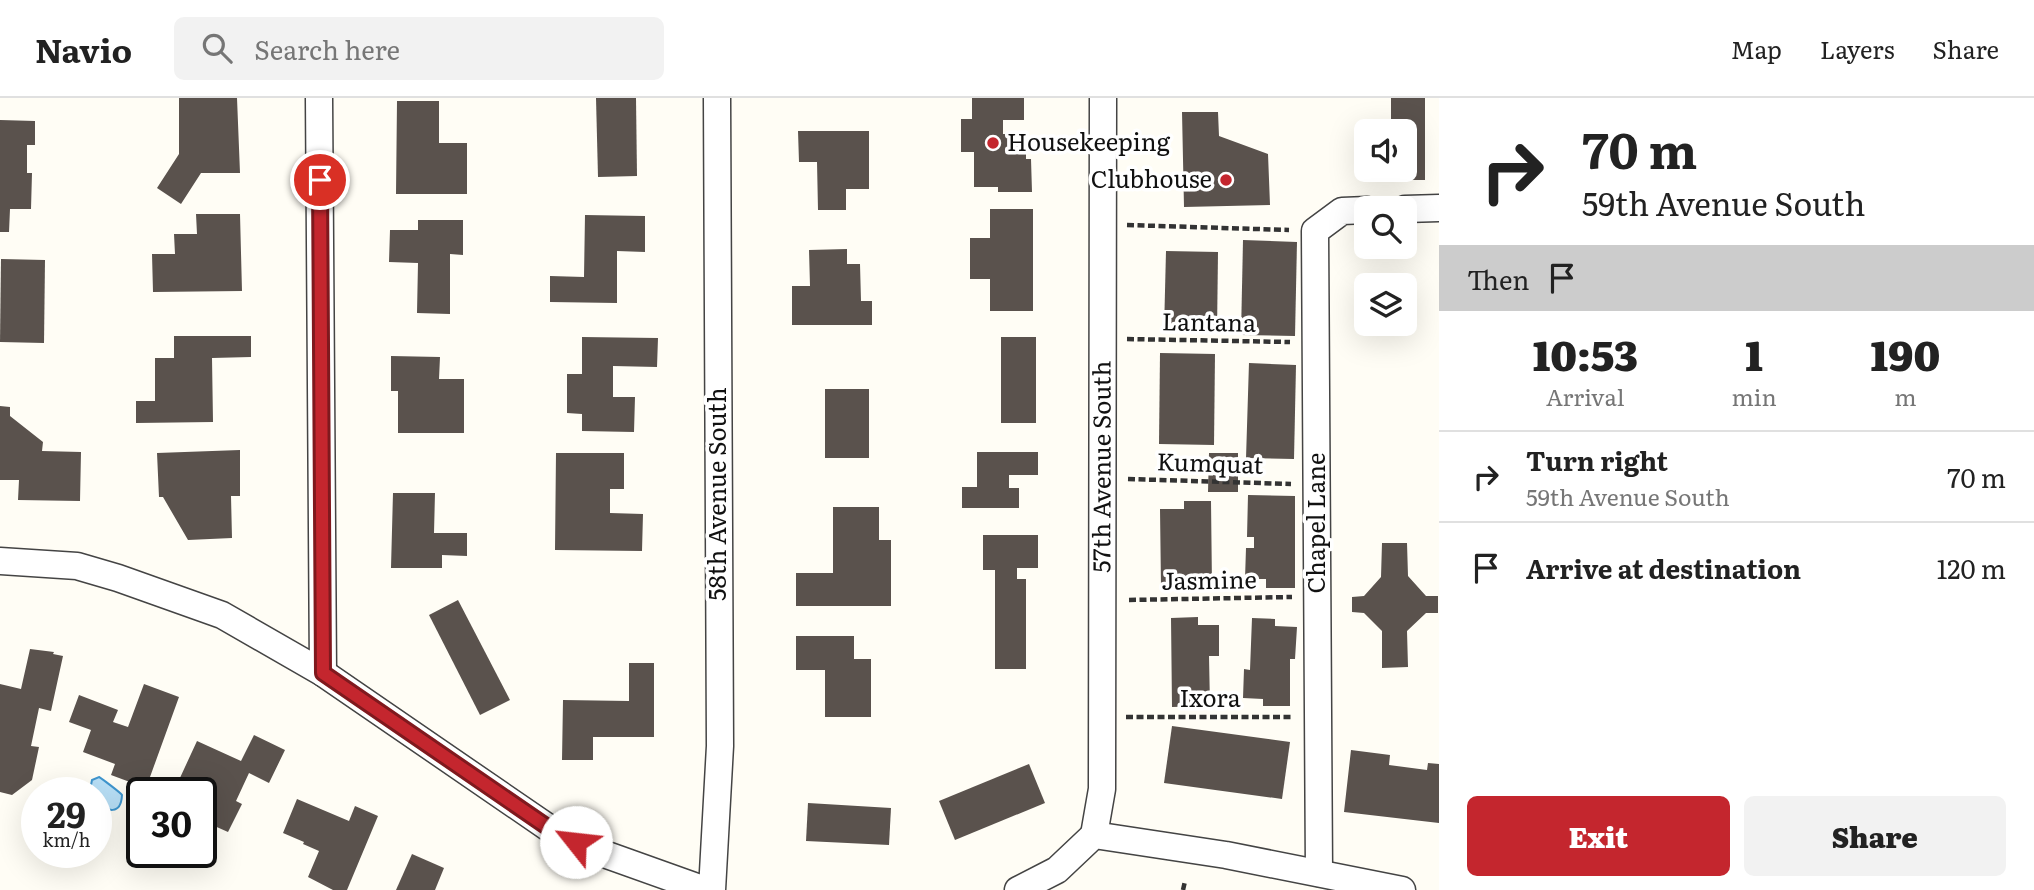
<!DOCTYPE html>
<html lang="en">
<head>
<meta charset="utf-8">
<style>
  body { margin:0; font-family:Literata,serif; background:#f2f2f2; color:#222; height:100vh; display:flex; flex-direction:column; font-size:26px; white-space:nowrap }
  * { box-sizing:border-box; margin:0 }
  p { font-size:23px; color:#767676 }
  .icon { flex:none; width:38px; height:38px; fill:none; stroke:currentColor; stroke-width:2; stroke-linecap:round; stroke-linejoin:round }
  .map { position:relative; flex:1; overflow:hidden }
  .details { display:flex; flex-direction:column; background:#fff; width:595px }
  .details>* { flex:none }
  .hud { background:#fff; color:#222; overflow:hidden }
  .fabs { position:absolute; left:1354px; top:21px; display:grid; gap:14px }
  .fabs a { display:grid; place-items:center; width:63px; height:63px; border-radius:10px; background:#fff; box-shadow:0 7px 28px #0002; font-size:35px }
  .speed { position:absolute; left:21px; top:679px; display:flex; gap:14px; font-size:35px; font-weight:700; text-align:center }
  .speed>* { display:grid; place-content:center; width:91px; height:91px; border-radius:50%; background:#fff; box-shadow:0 7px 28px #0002; line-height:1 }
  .speed small { font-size:18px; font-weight:400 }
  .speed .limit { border:4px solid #111; border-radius:10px; background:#fff; color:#111 }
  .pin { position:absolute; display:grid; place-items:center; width:60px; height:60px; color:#fff; margin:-30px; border:4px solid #fff; border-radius:50%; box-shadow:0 2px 7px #0007 }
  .me { position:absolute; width:77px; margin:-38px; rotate:299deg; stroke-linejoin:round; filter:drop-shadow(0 0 5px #0008) }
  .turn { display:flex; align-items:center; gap:24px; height:147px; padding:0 28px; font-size:32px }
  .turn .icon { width:91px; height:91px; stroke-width:2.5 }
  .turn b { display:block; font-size:49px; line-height:60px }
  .then { display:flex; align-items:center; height:66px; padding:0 28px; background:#0003; gap:14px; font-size:26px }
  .eta { display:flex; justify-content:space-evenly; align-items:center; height:119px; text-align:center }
  .eta b { font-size:42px; font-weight:800; line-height:49px }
  .button { display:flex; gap:14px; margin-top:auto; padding:14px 28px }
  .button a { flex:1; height:80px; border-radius:10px; background:#c4262e; color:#fff; font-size:28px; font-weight:800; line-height:80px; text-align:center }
  .button a+a { background:#f2f2f2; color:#222 }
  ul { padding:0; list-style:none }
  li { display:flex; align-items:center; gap:21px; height:91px; padding:0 28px; border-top:2px solid #e0e0e0 }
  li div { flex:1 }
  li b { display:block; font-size:26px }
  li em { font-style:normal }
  header { display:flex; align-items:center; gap:42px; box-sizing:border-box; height:98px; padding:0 35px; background:#fff; border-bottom:2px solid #e0e0e0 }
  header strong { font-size:33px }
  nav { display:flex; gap:38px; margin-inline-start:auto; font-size:24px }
  .search { width:490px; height:63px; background:#f2f2f2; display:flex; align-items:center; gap:18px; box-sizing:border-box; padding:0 24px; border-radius:10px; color:#767676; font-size:26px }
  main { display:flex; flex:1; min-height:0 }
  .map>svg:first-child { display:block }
</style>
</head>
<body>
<header>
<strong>Navio</strong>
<div class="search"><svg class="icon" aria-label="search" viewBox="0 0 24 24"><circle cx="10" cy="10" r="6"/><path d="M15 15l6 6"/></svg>Search here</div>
<nav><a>Map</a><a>Layers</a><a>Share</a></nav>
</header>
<main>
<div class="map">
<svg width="1439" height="792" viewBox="0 0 1439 792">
  <rect width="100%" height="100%" fill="#fffdf5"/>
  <path fill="#b9e0f7" stroke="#3f96cf" stroke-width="2" d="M99,679C101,680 121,695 122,697C121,717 107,715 96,702V695H91L90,692L92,682Z"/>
  <g fill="#5a524d">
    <polygon points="179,0 237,0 240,75 201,75 181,106 157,90 179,56"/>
    <polygon points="596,0 636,0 637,78 598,79"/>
    <polygon points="972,0 1024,0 1024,22 1003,22 1003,36 1026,36 1026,61 1031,61 1032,94 998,94 998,89 974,89 974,54 961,54 961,21 972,21"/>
    <polygon points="1391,0 1425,0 1425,82 1391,82 1391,72 1405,72 1405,33 1391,33"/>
    <polygon points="397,3 439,3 439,45 467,45 467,96 396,96"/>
    <polygon points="1182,14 1218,14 1219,38 1268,56 1270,107 1184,109"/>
    <polygon points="0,22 35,23 35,47 27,47 27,75 32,75 31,111 10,111 9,134 0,134"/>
    <polygon points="798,33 869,33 869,91 846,91 846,112 818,112 817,64 799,64"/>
    <polygon points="990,111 1033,111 1033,213 990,213 990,181 970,181 970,140 990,140"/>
    <polygon points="196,116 240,116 242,193 153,194 152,156 175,156 174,136 197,136"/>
    <polygon points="585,117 645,118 645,154 617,153 617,205 550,204 550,178 584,179"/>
    <polygon points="418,122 463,122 463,157 450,156 450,216 417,215 418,165 389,164 390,132 418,132"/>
    <polygon points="1243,142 1297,144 1295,238 1241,237"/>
    <polygon points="847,151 847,166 860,166 861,203 872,203 872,227 792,227 792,188 810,188 809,152"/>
    <polygon points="1166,153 1218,154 1217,235 1164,233"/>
    <polygon points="1,161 45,162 44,245 0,244"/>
    <polygon points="174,238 251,238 251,259 212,260 213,324 136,325 136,303 155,303 155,260 174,260"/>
    <polygon points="582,239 658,240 657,269 613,268 613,299 635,299 634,334 582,333 582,316 567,315 567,276 582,276"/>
    <rect x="1001" y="239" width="35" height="86"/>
    <polygon points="1160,255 1215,256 1214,347 1159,346"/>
    <polygon points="391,258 440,259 439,281 464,281 464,335 398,335 398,293 391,293"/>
    <polygon points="1249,265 1296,267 1294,361 1246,360"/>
    <rect x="825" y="291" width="44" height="69"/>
    <polygon points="0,308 10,309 10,318 43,344 42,353 81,354 80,403 18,402 19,382 0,382"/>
    <polygon points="240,352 240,398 231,398 232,440 188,442 163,399 159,399 157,355"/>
    <polygon points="977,354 1038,354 1038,377 1009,377 1009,390 1019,390 1019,410 962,410 962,389 977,389"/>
    <polygon points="556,355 624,355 624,391 610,391 610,415 643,416 642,453 555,452"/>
    <polygon points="1209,355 1238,355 1238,394 1208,394"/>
    <polygon points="393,395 435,395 434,435 467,435 467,458 442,457 442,470 391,470"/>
    <polygon points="1248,397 1295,398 1295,490 1266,490 1266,481 1245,481 1246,450 1254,450 1254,439 1247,439"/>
    <polygon points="1184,403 1211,403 1212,488 1161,489 1160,411 1184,411"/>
    <polygon points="833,409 879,409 879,442 891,442 891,508 796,508 796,475 833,475"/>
    <polygon points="983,437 1038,437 1038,470 1017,470 1017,481 1026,481 1026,571 995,571 995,472 983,472"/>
    <polygon points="1382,445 1407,445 1408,478 1426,498 1438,498 1438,515 1426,515 1407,533 1408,569 1382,570 1382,533 1364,515 1352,514 1352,499 1364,498 1381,479"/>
    <polygon points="458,502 510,602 480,617 429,517"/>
    <polygon points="1198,519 1198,527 1219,527 1219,558 1209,558 1210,608 1172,609 1171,520"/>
    <polygon points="1252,520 1275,521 1275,528 1297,529 1295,561 1290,561 1290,608 1263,608 1263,601 1243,600 1244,571 1250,572"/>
    <polygon points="796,538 854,538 854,561 871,561 871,619 825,619 825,572 796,572"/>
    <polygon points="30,551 54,554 53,556 63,558 51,613 39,610 31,648 39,649 32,682 12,697 0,694 0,586 21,591"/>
    <polygon points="629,565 654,565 654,639 593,639 593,662 562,662 563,602 629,603"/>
    <polygon points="144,586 179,599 146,690 111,677 115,666 83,654 91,632 69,624 79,597 118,612 113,624 128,629"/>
    <polygon points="1172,628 1290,644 1282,701 1164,685"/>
    <polygon points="254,637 285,652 269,685 249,675 236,703 242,706 228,734 201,722 201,695 173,695 197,643 241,663"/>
    <polygon points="1351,652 1390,657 1389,667 1427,672 1428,665 1439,666 1439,725 1344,714"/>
    <polygon points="1029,666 1045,705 955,742 939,703"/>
    <polygon points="297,701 349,723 355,708 378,718 347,792 333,792 308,779 319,753 303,746 304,744 283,735"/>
    <polygon points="808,705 891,710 889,747 806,743"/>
    <polygon points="412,756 444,770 435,792 396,792"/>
  </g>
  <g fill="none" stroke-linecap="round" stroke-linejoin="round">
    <g stroke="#444" stroke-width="29">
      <g id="minor">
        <polyline points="319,0 323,575"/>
        <polyline points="1405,111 1439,110"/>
        <polyline points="0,463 77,468 118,480 222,517 323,575 559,737 593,752 705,792"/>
        <path id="s1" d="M1094,737L1102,691L1103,0"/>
        <polyline points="1319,775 1315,133 1342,113 1367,112"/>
        <polyline points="712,792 720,648 717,0"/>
        <polyline points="1018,792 1057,772 1094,737 1226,757 1402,792"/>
      </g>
    </g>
    <g stroke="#333" stroke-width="4.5" stroke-dasharray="7 3.5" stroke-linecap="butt">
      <polyline points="1127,127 1289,132"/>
      <polyline points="1127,241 1290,244"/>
      <polyline points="1128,381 1291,386"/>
      <polyline points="1129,502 1292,499"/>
      <polyline points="1126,619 1292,619"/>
      <polyline points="1183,792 1185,783"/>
    </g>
    <use href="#minor" stroke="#fff" stroke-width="26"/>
  </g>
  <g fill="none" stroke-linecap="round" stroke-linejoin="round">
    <g stroke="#7f191e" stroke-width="18">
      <polyline id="route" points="320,82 323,575 559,737 576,744"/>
    </g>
    <use href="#route" stroke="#c4262e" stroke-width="12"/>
  </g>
  <g fill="#c4262e" stroke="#fff" stroke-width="2.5">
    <circle cx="993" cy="45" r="7"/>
    <circle cx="1226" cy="82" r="7"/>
  </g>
  <g text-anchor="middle" stroke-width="7" stroke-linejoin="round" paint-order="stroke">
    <g font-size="24" fill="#111" stroke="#fff" text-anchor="start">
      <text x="1007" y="53">Housekeeping</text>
      <text x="1212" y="90" text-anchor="end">Clubhouse</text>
    </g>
    <g font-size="24" fill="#111" stroke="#fff">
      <text transform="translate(1209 225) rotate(1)" y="8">Lantana</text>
      <text transform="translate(1210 366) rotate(2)" y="8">Kumquat</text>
      <text dy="8" stroke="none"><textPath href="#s1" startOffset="369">57th Avenue South</textPath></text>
      <text transform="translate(718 396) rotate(-90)" y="8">58th Avenue South</text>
      <text transform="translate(1317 425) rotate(-90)" y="8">Chapel Lane</text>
      <text transform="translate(1209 483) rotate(-1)" y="8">Jasmine</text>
      <text x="1210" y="609">Ixora</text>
    </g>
  </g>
</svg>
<div class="fabs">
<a><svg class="icon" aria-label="sound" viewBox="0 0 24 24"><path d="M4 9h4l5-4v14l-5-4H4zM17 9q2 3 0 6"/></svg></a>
<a><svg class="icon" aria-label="search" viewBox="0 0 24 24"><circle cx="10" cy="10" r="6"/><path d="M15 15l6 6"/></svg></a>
<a><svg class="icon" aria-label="layers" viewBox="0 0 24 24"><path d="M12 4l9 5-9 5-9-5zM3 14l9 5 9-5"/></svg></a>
</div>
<div class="speed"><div>29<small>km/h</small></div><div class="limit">30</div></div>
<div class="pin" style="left:320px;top:82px;background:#d93025"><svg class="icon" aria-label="arrive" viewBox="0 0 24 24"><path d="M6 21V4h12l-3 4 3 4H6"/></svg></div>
<svg class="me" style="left:576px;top:744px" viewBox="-20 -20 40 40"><circle r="19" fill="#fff"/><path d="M0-13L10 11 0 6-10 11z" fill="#c4262e"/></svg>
</div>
<section class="details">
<div class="hud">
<div class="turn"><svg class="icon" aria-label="right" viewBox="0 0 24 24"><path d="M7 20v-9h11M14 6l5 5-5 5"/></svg><div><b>70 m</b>59th Avenue South</div></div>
<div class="then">Then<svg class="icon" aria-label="arrive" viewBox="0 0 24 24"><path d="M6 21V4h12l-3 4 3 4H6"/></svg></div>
</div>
<div class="eta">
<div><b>10:53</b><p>Arrival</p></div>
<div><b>1</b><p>min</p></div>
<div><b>190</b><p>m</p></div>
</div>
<ul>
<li><svg class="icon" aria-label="right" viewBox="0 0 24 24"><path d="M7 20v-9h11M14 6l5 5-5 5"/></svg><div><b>Turn right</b><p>59th Avenue South</p></div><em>70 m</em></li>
<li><svg class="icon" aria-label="arrive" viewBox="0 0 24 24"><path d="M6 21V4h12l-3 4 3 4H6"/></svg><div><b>Arrive at destination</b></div><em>120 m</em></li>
</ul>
<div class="button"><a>Exit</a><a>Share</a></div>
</section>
</main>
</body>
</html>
